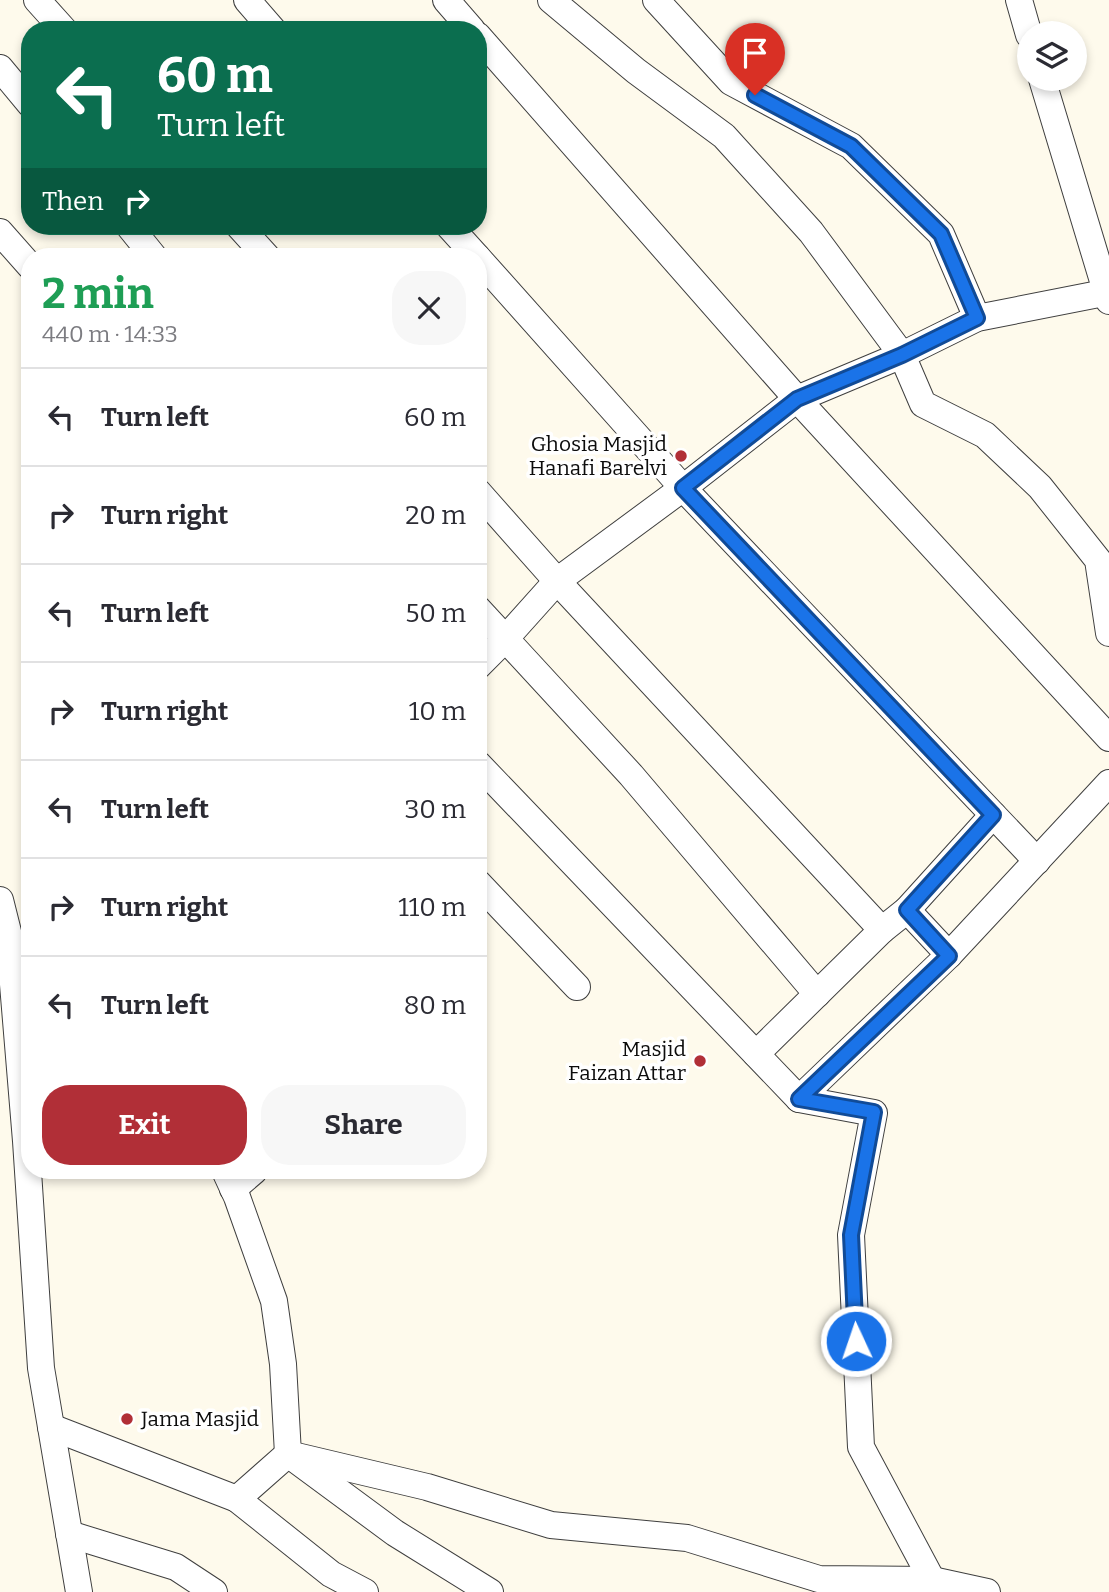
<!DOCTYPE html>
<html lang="en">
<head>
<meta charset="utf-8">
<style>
  body { margin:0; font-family:Bitter,serif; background:#f7f7f7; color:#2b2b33; height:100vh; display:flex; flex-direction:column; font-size:26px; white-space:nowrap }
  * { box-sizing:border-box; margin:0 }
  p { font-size:23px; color:#7c7c81 }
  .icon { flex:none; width:38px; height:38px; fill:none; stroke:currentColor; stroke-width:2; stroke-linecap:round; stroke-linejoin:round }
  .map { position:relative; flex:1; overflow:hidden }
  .details { position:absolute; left:21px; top:248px; width:466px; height:931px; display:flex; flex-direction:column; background:#fff; border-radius:28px; box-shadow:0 4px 10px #0003 }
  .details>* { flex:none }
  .guide { position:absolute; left:21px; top:21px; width:466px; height:214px; border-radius:28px; box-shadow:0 4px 10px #0003; background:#0b6e4f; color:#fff; overflow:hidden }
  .fabs { position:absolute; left:1017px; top:21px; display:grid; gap:14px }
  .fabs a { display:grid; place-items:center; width:70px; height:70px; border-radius:50%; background:#fff; box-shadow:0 4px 10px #0003; font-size:35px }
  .pin { position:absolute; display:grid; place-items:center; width:60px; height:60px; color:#fff; margin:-72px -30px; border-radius:50% 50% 50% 0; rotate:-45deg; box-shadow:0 0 7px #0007 }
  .pin .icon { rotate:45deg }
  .me { position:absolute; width:77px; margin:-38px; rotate:357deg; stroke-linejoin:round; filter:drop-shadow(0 0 5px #0008) }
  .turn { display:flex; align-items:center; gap:24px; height:147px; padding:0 21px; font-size:32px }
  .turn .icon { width:91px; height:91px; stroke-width:2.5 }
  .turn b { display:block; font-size:49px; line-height:60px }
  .then { display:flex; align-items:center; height:66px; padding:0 21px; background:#0003; gap:14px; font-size:26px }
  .round { display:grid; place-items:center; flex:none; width:74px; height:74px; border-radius:28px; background:#f7f7f7 }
  .headline { display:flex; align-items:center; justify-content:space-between; height:119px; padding:0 21px }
  h1 { font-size:42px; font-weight:700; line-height:52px; color:#1e9e55 }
  .primary-button { display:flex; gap:14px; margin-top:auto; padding:14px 21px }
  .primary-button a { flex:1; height:80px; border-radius:28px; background:#b12f37; color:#fff; font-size:28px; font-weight:700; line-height:80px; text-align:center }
  .primary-button a+a { background:#f7f7f7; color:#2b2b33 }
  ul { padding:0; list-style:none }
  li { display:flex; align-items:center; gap:21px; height:98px; padding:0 21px; border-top:2px solid #e1e1e2 }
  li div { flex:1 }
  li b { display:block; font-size:26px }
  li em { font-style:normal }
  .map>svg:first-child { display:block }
</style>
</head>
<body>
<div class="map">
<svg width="1109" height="1592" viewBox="0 0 1109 1592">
  <rect width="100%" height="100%" fill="#fefaec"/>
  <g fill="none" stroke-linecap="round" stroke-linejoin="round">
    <g stroke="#3f3f3f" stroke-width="28">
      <g id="street">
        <polyline points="37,0 64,30"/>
        <polyline points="247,0 273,30"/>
        <polyline points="446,0 472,30"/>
        <polyline points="551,0 636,71 724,136 811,232 902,355 923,404 985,435 1040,487 1098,560 1109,633"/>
        <polyline points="656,0 731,82 851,146 941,234 977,318"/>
        <polyline points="1019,0 1029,35"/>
        <polyline points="478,36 797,399 1109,738"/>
        <polyline points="0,68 30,104"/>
        <polyline points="1042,79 1109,301"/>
        <polyline points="129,226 154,257"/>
        <polyline points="239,226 267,257"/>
        <polyline points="449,226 477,257"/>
        <polyline points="0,232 30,266"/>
        <polyline points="478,258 683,488 1037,861"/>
        <polyline points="478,492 557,581 882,930 907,910 949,955"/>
        <polyline points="478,609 631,775 817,994"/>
        <polyline points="478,666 505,639 557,581 683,488 797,399 902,355 977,318 1109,292"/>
        <polyline points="478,764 799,1099 874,1113 851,1235 861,1447 932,1580 934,1592"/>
        <polyline points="478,883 577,987"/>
        <polyline points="0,900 9,936 26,1141 41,1368 79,1592"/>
        <polyline points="907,910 993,815"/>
        <polyline points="756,1054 882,930"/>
        <polyline points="799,1099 949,955 1109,783"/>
        <polyline points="225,1171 237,1197 274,1301 283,1364 288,1454 395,1533 490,1592"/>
        <polyline points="233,1189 254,1171"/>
        <polyline points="51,1427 237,1499 288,1454 427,1487 551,1525 687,1538 819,1579 932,1580 987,1592"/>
        <polyline points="237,1499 331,1574 365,1592"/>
        <polyline points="69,1534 176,1567 214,1592"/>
      </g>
    </g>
    <use href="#street" stroke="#fff" stroke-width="26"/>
  </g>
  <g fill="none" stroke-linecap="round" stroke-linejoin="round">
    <g stroke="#114b97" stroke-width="18">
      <polyline id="route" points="755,95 851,146 941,234 977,318 902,355 797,399 683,488 993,815 907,910 949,956 799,1099 874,1112 851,1235 856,1341"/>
    </g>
    <use href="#route" stroke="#1a73e8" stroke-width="12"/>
  </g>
  <g fill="#b12f37" stroke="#fff" stroke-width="2.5">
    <circle cx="681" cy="456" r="7"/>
    <circle cx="700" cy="1061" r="7"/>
    <circle cx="127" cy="1419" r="7"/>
  </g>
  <g text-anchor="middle" stroke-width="7" stroke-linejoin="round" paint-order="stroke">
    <g font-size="21" fill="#0c0c0c" stroke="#fff" text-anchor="end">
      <text x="667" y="451">Ghosia Masjid<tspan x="667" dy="24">Hanafi Barelvi</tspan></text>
      <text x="686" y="1056">Masjid<tspan x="686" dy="24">Faizan Attar</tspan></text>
      <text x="141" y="1426" text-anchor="start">Jama Masjid</text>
    </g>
  </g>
</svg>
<div class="fabs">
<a><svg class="icon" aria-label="layers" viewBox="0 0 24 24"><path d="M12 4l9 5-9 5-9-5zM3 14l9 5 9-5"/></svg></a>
</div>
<div class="pin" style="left:755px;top:95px;background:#d93025"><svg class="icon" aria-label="arrive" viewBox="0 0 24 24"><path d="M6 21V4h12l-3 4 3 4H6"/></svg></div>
<svg class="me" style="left:856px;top:1341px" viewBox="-20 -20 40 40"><circle r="17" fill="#1a73e8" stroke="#fff" stroke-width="3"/><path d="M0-11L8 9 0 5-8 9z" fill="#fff"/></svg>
<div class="guide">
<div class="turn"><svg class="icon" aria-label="left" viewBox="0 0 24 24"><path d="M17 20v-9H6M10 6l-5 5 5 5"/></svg><div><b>60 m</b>Turn left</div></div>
<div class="then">Then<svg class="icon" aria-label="right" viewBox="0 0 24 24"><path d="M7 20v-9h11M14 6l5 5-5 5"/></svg></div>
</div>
<section class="details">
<div class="headline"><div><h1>2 min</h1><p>440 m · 14:33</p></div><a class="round"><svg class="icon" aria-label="close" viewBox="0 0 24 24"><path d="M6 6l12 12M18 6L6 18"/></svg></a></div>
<ul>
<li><svg class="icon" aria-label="left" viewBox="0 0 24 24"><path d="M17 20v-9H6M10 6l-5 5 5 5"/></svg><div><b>Turn left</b></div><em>60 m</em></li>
<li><svg class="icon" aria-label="right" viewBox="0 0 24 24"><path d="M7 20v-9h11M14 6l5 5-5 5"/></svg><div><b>Turn right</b></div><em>20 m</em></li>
<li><svg class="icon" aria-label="left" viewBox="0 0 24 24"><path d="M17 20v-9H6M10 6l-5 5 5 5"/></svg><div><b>Turn left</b></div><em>50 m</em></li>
<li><svg class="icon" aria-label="right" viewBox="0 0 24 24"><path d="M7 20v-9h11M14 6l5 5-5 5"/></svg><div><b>Turn right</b></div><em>10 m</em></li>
<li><svg class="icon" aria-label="left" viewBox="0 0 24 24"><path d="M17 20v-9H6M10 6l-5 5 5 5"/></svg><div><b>Turn left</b></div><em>30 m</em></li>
<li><svg class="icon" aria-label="right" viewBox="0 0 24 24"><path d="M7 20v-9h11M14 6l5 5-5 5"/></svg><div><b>Turn right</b></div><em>110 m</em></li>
<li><svg class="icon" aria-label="left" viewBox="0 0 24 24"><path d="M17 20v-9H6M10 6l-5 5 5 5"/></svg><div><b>Turn left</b></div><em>80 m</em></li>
</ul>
<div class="primary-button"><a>Exit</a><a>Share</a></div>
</section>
</div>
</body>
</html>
